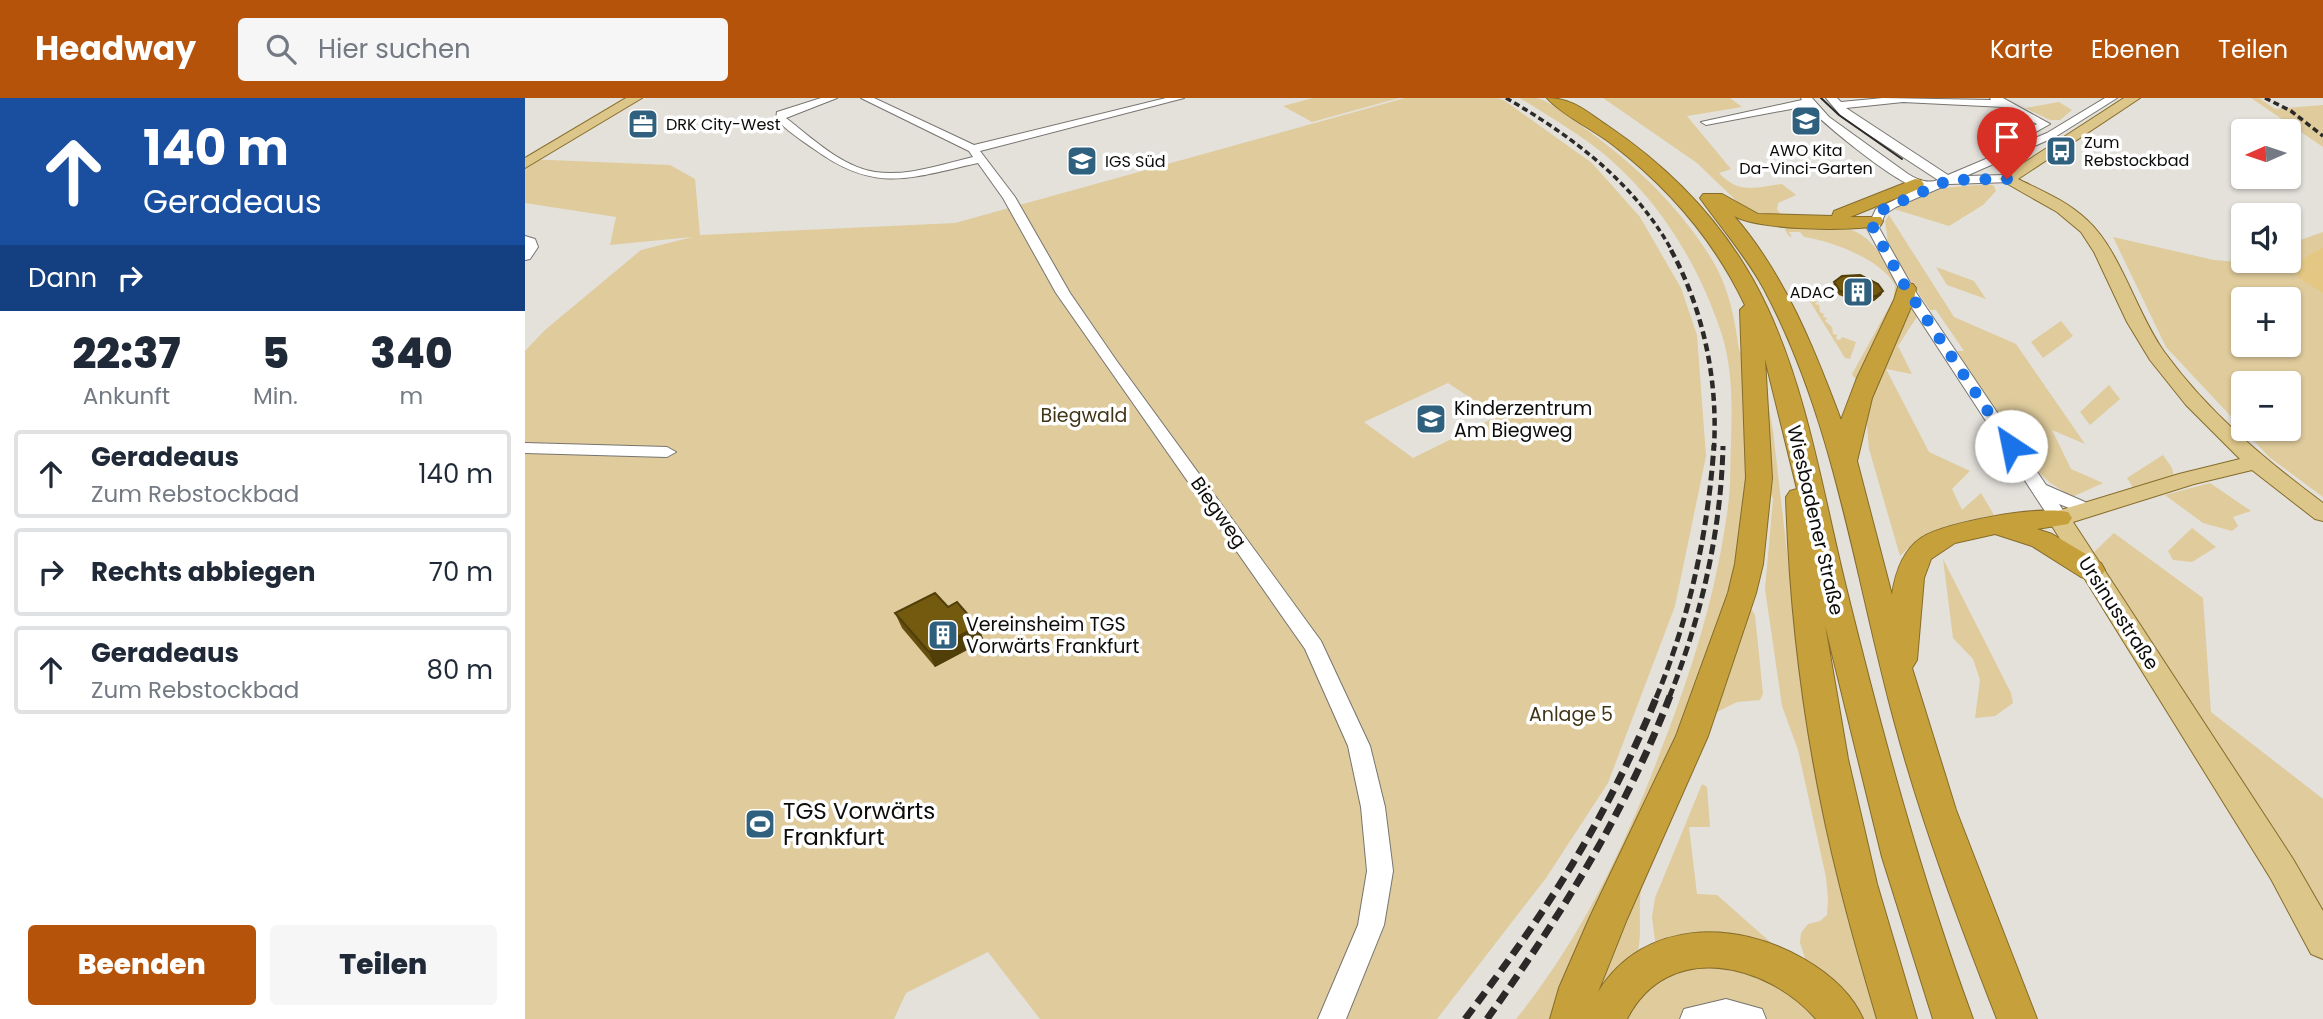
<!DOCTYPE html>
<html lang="de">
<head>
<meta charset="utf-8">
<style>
  body { margin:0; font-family:Poppins,sans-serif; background:#f6f6f7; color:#1f2937; height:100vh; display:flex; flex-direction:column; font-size:26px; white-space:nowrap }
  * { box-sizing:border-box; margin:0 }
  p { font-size:23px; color:#747a83 }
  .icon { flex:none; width:38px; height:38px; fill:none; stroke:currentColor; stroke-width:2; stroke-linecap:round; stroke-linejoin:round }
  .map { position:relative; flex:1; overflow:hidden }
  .panel { display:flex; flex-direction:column; background:#fff; width:525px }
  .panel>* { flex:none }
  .guide { background:#1a4fa0; color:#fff; overflow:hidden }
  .needle { width:46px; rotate:267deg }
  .buttons { position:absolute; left:1706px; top:21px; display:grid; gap:14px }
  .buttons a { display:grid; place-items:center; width:70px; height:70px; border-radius:7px; background:#fff; box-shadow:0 2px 5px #0004; font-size:35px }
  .pin { position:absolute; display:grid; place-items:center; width:60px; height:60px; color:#fff; margin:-72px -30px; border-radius:50% 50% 50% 0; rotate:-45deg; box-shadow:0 0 7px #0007 }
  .pin .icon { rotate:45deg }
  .me { position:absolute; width:77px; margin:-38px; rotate:326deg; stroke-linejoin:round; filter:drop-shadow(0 0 5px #0008) }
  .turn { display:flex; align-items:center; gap:24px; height:147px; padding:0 28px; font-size:32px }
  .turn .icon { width:91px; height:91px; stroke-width:2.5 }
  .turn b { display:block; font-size:49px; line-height:60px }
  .then { display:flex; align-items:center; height:66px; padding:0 28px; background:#0003; gap:14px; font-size:26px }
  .eta { display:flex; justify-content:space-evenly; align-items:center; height:119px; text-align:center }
  .eta b { font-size:42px; font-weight:800; line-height:49px }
  .primary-button { display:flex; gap:14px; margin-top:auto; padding:14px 28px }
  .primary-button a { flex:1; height:80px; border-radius:7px; background:#b45309; color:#fff; font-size:28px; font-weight:800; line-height:80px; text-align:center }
  .primary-button a+a { background:#f6f6f7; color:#1f2937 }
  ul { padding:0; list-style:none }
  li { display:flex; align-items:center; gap:21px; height:88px; margin:0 14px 10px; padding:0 14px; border:4px solid #e0e1e3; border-radius:7px }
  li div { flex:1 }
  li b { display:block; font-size:26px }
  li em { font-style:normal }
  header { display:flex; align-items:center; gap:42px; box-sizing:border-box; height:98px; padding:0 35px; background:#b45309; color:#fff }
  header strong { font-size:33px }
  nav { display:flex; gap:38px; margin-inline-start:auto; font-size:24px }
  .search { width:490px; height:63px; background:#f6f6f7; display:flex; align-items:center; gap:18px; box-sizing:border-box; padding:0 24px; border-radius:7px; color:#747a83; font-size:26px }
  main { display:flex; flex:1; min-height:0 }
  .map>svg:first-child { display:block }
</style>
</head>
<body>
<header>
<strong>Headway</strong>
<div class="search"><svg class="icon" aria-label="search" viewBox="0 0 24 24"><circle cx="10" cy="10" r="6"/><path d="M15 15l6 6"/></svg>Hier suchen</div>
<nav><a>Karte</a><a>Ebenen</a><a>Teilen</a></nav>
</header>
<main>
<section class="panel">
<div class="guide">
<div class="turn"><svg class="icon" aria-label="ahead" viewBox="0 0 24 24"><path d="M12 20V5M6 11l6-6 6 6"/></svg><div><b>140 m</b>Geradeaus</div></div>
<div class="then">Dann<svg class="icon" aria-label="right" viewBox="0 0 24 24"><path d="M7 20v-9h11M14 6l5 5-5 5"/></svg></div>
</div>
<div class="eta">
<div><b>22:37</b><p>Ankunft</p></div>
<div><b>5</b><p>Min.</p></div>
<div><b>340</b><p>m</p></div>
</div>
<ul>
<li><svg class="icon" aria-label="ahead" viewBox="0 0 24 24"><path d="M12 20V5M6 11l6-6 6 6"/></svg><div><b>Geradeaus</b><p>Zum Rebstockbad</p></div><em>140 m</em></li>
<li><svg class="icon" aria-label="right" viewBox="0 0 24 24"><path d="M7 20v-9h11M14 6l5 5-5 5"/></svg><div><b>Rechts abbiegen</b></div><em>70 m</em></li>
<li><svg class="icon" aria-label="ahead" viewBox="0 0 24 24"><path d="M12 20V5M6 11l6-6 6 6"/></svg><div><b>Geradeaus</b><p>Zum Rebstockbad</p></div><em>80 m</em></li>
</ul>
<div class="primary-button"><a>Beenden</a><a>Teilen</a></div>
</section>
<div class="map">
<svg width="1798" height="921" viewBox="0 0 1798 921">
  <rect width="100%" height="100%" fill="#e4e1db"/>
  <g fill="#dfcb9c" fill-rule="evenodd">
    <polygon points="788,0 874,0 787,24 758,8"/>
    <path d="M880,0H973L980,3L1067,65L1115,119L1156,190L1172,237L1181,358L1150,508L1083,685L1021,780L912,921H515L463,854L381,895L369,921H0V253L20,232L116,152L167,139L85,147L91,119L0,105V61L145,67L170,81L175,137L430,125ZM923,285L973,318L888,360L839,324Z"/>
    <path d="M995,0C1000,0 1006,0 1011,0C1023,2 1038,15 1048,22C1103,60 1154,106 1189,165C1204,191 1210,222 1214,252L1219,260L1225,317L1218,436L1194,533L1031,921H991C1056,841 1100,748 1136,652C1167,573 1192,493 1203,408C1206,387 1205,365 1206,345C1207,308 1208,270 1196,234C1173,164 1130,95 1070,49C1046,31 1020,16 995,0Z"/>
    <path d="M1078,0H1205L1217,9L1162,18L1206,71L1194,75C1214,97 1230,89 1257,86L1271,97L1253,105L1252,112L1259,119H1241L1222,113L1172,65Z"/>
    <polygon points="1726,0 1734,0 1750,11 1798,7 1798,49"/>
    <polygon points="1534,4 1547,12 1535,22 1525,22 1500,10"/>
    <polygon points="1464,86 1469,88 1471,93 1458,107 1424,128 1369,111 1418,90"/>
    <polygon points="1364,117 1429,219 1491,246 1560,346 1527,332 1546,371 1578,385 1547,399 1524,384 1508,369 1432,253 1439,253 1411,212 1405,212 1360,144 1363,144 1360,123"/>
    <path d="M1262,128C1305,129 1331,119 1358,160C1365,171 1371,181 1374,194L1332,284L1327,276L1369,200L1370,187C1356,161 1306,143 1279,139L1275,134H1264L1267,139L1264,138L1260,132Z"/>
    <path d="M1798,134V399L1744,359L1641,249L1588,139L1689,162L1738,166L1741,163H1764V146ZM1718,201H1764V247H1718ZM1718,285H1764V331H1718Z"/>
    <polygon points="1411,169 1449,183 1461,201 1422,187"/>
    <polygon points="1283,186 1287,188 1283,194 1289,199 1288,202 1292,203 1290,206 1294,207 1295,214 1299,216 1298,219 1302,220 1300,223 1307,229 1308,236 1312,237 1311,241 1315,242 1317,239 1331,244 1325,261 1320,260 1278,192 1279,187"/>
    <path d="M1386,204L1393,217L1373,248L1387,276L1361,271L1404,354L1445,373L1427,391L1437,412L1456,395L1469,417C1430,425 1404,428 1375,458L1344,351L1341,315Z"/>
    <polygon points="1536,223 1548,238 1518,260 1506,244"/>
    <polygon points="1239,284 1248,333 1269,515 1355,921 1336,921 1281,863 1275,845 1276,835 1283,826 1295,823 1302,817 1303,802 1301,779 1273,652 1257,608 1240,491 1248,401 1242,384"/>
    <polygon points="1584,287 1595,301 1565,327 1555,314"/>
    <polygon points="1638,357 1647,370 1649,379 1609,391 1602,380"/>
    <polygon points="1685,385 1726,413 1708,419 1713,428 1707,433 1678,425 1640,397"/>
    <polygon points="1667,430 1691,449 1667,464 1648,462 1643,453"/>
    <polygon points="1589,435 1678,500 1686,614 1798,701 1798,817 1567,456"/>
    <polygon points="1418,461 1486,595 1488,605 1470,618 1450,620 1455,582 1448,561 1428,540"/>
    <polygon points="1224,511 1227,512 1230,517 1238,596 1235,602 1212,604 1192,614 1187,613"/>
    <polygon points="1177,686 1182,689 1185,729 1164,729 1172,796 1192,797 1252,850 1131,850 1127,819 1130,800"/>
    <path d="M1111,790L1116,792C1113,810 1117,837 1113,852C1108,873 1075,904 1060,921Z"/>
    <polygon points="1216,864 1305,921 1098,921 1136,875"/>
  </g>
  <path fill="#e4c783" d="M1798,150V195L1773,179C1771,161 1784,157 1798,150Z"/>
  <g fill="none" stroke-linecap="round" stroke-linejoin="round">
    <g stroke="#77746f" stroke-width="2">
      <g id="minor">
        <path d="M296,0H312L261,20C287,40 317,69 350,74C383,79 417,66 448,59L444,53L336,0H349L449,47L641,0H659L455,53L490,99L545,195L591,262L796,543L845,648L860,709L868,773L859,827L821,921H793L833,827L842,773L836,709L823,648L780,551L531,195L478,100L453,65C384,80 351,96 289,51C276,42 261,32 251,21L252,14Z"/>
        <path d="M1276,0H1287L1304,19L1383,76C1393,82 1402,86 1413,82L1317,19L1301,0H1312L1316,4L1358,0L1466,2L1465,0H1478L1525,26L1500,40L1494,37L1496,35L1512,26L1479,9L1378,4L1321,10L1423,77L1522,35L1580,0H1592L1530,39L1441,78L1482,77L1488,81L1486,84L1424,86L1371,109L1360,116L1354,130L1388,190L1521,387L1560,404L1563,408L1560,412L1554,414L1534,406L1543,420L1541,424H1527L1374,190L1342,130L1351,111L1394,90C1371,86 1299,26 1282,8L1181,27L1176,24L1277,2Z"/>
        <polygon points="0,138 10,141 13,149 5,161 0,162"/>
        <polygon points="0,345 142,349 151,354 142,359 0,355"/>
        <polygon points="1201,901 1237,911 1241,921 1155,921 1159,911"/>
      </g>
    </g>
    <g stroke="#856c2a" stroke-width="2">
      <g id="major">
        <polygon points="101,0 117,0 0,70 0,60"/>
        <path d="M1599,0H1615L1493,81C1517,93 1542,103 1562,122C1596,153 1611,215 1640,255C1683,314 1739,361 1798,405V423L1790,421L1727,372L1669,386L1548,424L1768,761L1798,813V861L1786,856L1746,781L1522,420L1526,415L1654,376L1715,361L1661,307L1625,262L1602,224L1569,154L1556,134L1532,114L1474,81Z"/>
      </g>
    </g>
    <g stroke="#856c2a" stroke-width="2">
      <g id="highway">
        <path d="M1022,0C1048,0 1062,14 1083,28C1151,74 1207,134 1242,209C1283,297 1298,396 1321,489C1357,635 1396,780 1448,921H1408L1357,759L1300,527L1323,661L1352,786L1392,921H1352C1339,877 1326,832 1315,788C1283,662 1265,529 1261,399L1265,393L1272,391L1240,261L1247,380L1238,466L1231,495L1183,638L1102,821L1073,894C1119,820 1211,822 1279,861C1303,875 1327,895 1338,921H1291C1242,865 1143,841 1102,921H1025L1034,890L1064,821L1151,638L1203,495L1210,466L1221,380L1215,212L1220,207C1189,142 1145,91 1088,47C1069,32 1037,17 1022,0Z"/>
        <path d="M1390,81L1396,82L1399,86L1396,90L1325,119H1356L1358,123L1356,127C1328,134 1233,132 1209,118C1260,177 1289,250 1316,322L1332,280L1369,202L1374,186H1388L1391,190L1389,202L1347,300L1332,363L1367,497C1370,476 1377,453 1396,440C1419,424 1516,407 1543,414L1547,420L1543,426L1512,431L1527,436L1576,465L1580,472L1576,479L1566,482L1556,479L1507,448L1470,436L1430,445L1406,461L1399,480L1392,562L1387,570L1431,712L1512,921H1472C1434,824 1397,726 1370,626C1330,480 1311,326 1239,191C1221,158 1197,131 1175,100L1178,96H1197L1233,116L1307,118L1309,113Z"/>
      </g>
    </g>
    <use href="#minor" fill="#fff" fill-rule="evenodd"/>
    <use href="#major" fill="#ddc689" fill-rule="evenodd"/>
    <use href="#highway" fill="#c6a03b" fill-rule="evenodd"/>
    <polyline stroke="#2b2a28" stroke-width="2" points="1296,0 1314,17 1377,61"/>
    <g stroke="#2b2a28" stroke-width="3.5" stroke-dasharray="6 3.5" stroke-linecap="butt">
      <path d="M981,0C1047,38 1110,85 1147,153"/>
      <polyline points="1740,0 1766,13 1798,38"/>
    </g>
    <path stroke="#2b2a28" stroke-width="4.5" stroke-dasharray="8 4.5" stroke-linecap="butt" d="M1146,152C1178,211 1193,281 1189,349"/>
    <g stroke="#2b2a28" stroke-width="5" stroke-dasharray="10 5" stroke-linecap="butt">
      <path d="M1131,600C1165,519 1183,434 1189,347"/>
      <path d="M1144,600C1176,520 1196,434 1198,348"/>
    </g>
    <g stroke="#2b2a28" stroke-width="7" stroke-dasharray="13 7" stroke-linecap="butt">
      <path d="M940,921C1021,815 1081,722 1132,598"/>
      <path d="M962,921C1035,819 1100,715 1145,598"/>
    </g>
  </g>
  <g fill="#644d0d">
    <polygon points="1309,184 1358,193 1356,197 1349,203 1332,204 1314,197 1308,188"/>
    <polygon points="423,509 453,528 459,543 410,569 377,530 370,515"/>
  </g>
  <g fill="#513f0a">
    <polygon points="1358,193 1356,197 1349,203 1351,198"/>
    <polygon points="453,528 459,543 410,569 404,554"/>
  </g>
  <g fill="#745a0f" stroke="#513f0a" stroke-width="2">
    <polygon points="1335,177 1353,186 1358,193 1351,198 1333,199 1315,193 1309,184 1317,178"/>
    <polygon points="410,495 423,509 432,504 453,528 404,554 370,515"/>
  </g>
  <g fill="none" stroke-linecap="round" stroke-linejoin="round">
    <polyline stroke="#1a73e8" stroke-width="12" stroke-dasharray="0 21.6" points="1482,81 1424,82 1359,111 1351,120 1348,130 1381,190 1486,348"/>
  </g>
  <defs>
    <g id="school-square" transform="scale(1.575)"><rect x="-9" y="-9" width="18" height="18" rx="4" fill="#2f607e" stroke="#fff"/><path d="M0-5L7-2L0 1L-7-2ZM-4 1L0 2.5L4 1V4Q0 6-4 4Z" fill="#fff"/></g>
    <g id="office-square" transform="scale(1.575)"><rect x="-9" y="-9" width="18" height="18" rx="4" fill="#2f607e" stroke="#fff"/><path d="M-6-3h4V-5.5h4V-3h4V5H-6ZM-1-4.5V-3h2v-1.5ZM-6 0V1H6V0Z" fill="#fff"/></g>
    <g id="bus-square" transform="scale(1.575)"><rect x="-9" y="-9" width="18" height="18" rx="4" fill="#2f607e" stroke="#fff"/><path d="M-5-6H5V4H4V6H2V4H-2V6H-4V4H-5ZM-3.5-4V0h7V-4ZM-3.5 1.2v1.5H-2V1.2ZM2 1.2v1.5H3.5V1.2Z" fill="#fff"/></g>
    <g id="building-square" transform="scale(1.575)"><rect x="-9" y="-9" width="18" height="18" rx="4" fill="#2f607e" stroke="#fff"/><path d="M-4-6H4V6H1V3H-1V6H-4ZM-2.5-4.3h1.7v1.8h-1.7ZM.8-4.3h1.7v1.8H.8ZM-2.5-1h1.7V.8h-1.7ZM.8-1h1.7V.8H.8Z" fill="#fff"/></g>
    <g id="stadium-square" transform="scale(1.575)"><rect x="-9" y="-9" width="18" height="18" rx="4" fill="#2f607e" stroke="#fff"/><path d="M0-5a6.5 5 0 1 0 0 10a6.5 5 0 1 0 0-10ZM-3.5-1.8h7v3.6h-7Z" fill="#fff"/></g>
  </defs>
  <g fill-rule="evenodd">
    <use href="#school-square" x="1281" y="23"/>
    <use href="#office-square" x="118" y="26"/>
    <use href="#bus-square" x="1536" y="53"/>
    <use href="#school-square" x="557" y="63"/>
    <use href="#building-square" x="1333" y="194"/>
    <use href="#school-square" x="906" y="321"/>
    <use href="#building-square" x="418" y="537"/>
    <use href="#stadium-square" x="235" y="726"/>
  </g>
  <g text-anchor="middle" stroke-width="7" stroke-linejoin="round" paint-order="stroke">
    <g font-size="16" fill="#0d0c0a" stroke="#fff" text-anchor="start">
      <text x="141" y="32">DRK City-West</text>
      <text x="1559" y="50">Zum<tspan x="1559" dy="18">Rebstockbad</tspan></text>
      <text x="1281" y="58" text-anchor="middle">AWO Kita<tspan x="1281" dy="18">Da-Vinci-Garten</tspan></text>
      <text x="580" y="69">IGS Süd</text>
      <text x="1310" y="200" text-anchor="end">ADAC</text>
    </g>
    <g font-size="19" fill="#0d0c0a" stroke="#fff" text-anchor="start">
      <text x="929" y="317">Kinderzentrum<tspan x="929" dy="22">Am Biegweg</tspan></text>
      <text x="441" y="533">Vereinsheim TGS<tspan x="441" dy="22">Vorwärts Frankfurt</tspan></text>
    </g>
    <g font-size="19" fill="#413517" stroke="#fff">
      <text x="559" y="324">Biegwald</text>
      <text x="1046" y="623">Anlage 5</text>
    </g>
    <g font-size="19" fill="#0d0c0a" stroke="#fff">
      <text transform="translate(694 414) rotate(55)" y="7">Biegweg</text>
      <text transform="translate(1291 422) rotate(77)" y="7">Wiesbadener Straße</text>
      <text transform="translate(1594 515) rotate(57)" y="7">Ursinusstraße</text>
    </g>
    <g font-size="23" fill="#0d0c0a" stroke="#fff" text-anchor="start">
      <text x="258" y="721">TGS Vorwärts<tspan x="258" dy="26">Frankfurt</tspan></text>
    </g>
  </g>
</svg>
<div class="buttons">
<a><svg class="needle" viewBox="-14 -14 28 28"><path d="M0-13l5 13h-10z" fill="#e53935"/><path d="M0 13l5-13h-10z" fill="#747a83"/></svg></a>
<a><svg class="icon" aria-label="sound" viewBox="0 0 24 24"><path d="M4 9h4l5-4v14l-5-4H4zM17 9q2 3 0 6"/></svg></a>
<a>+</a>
<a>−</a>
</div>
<div class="pin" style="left:1482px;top:81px;background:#d93025"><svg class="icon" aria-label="arrive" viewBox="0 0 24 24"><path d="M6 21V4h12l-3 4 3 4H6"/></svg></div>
<svg class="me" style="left:1486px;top:348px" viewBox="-20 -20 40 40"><circle r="19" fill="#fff"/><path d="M0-13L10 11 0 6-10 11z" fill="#1a73e8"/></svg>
</div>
</main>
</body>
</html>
